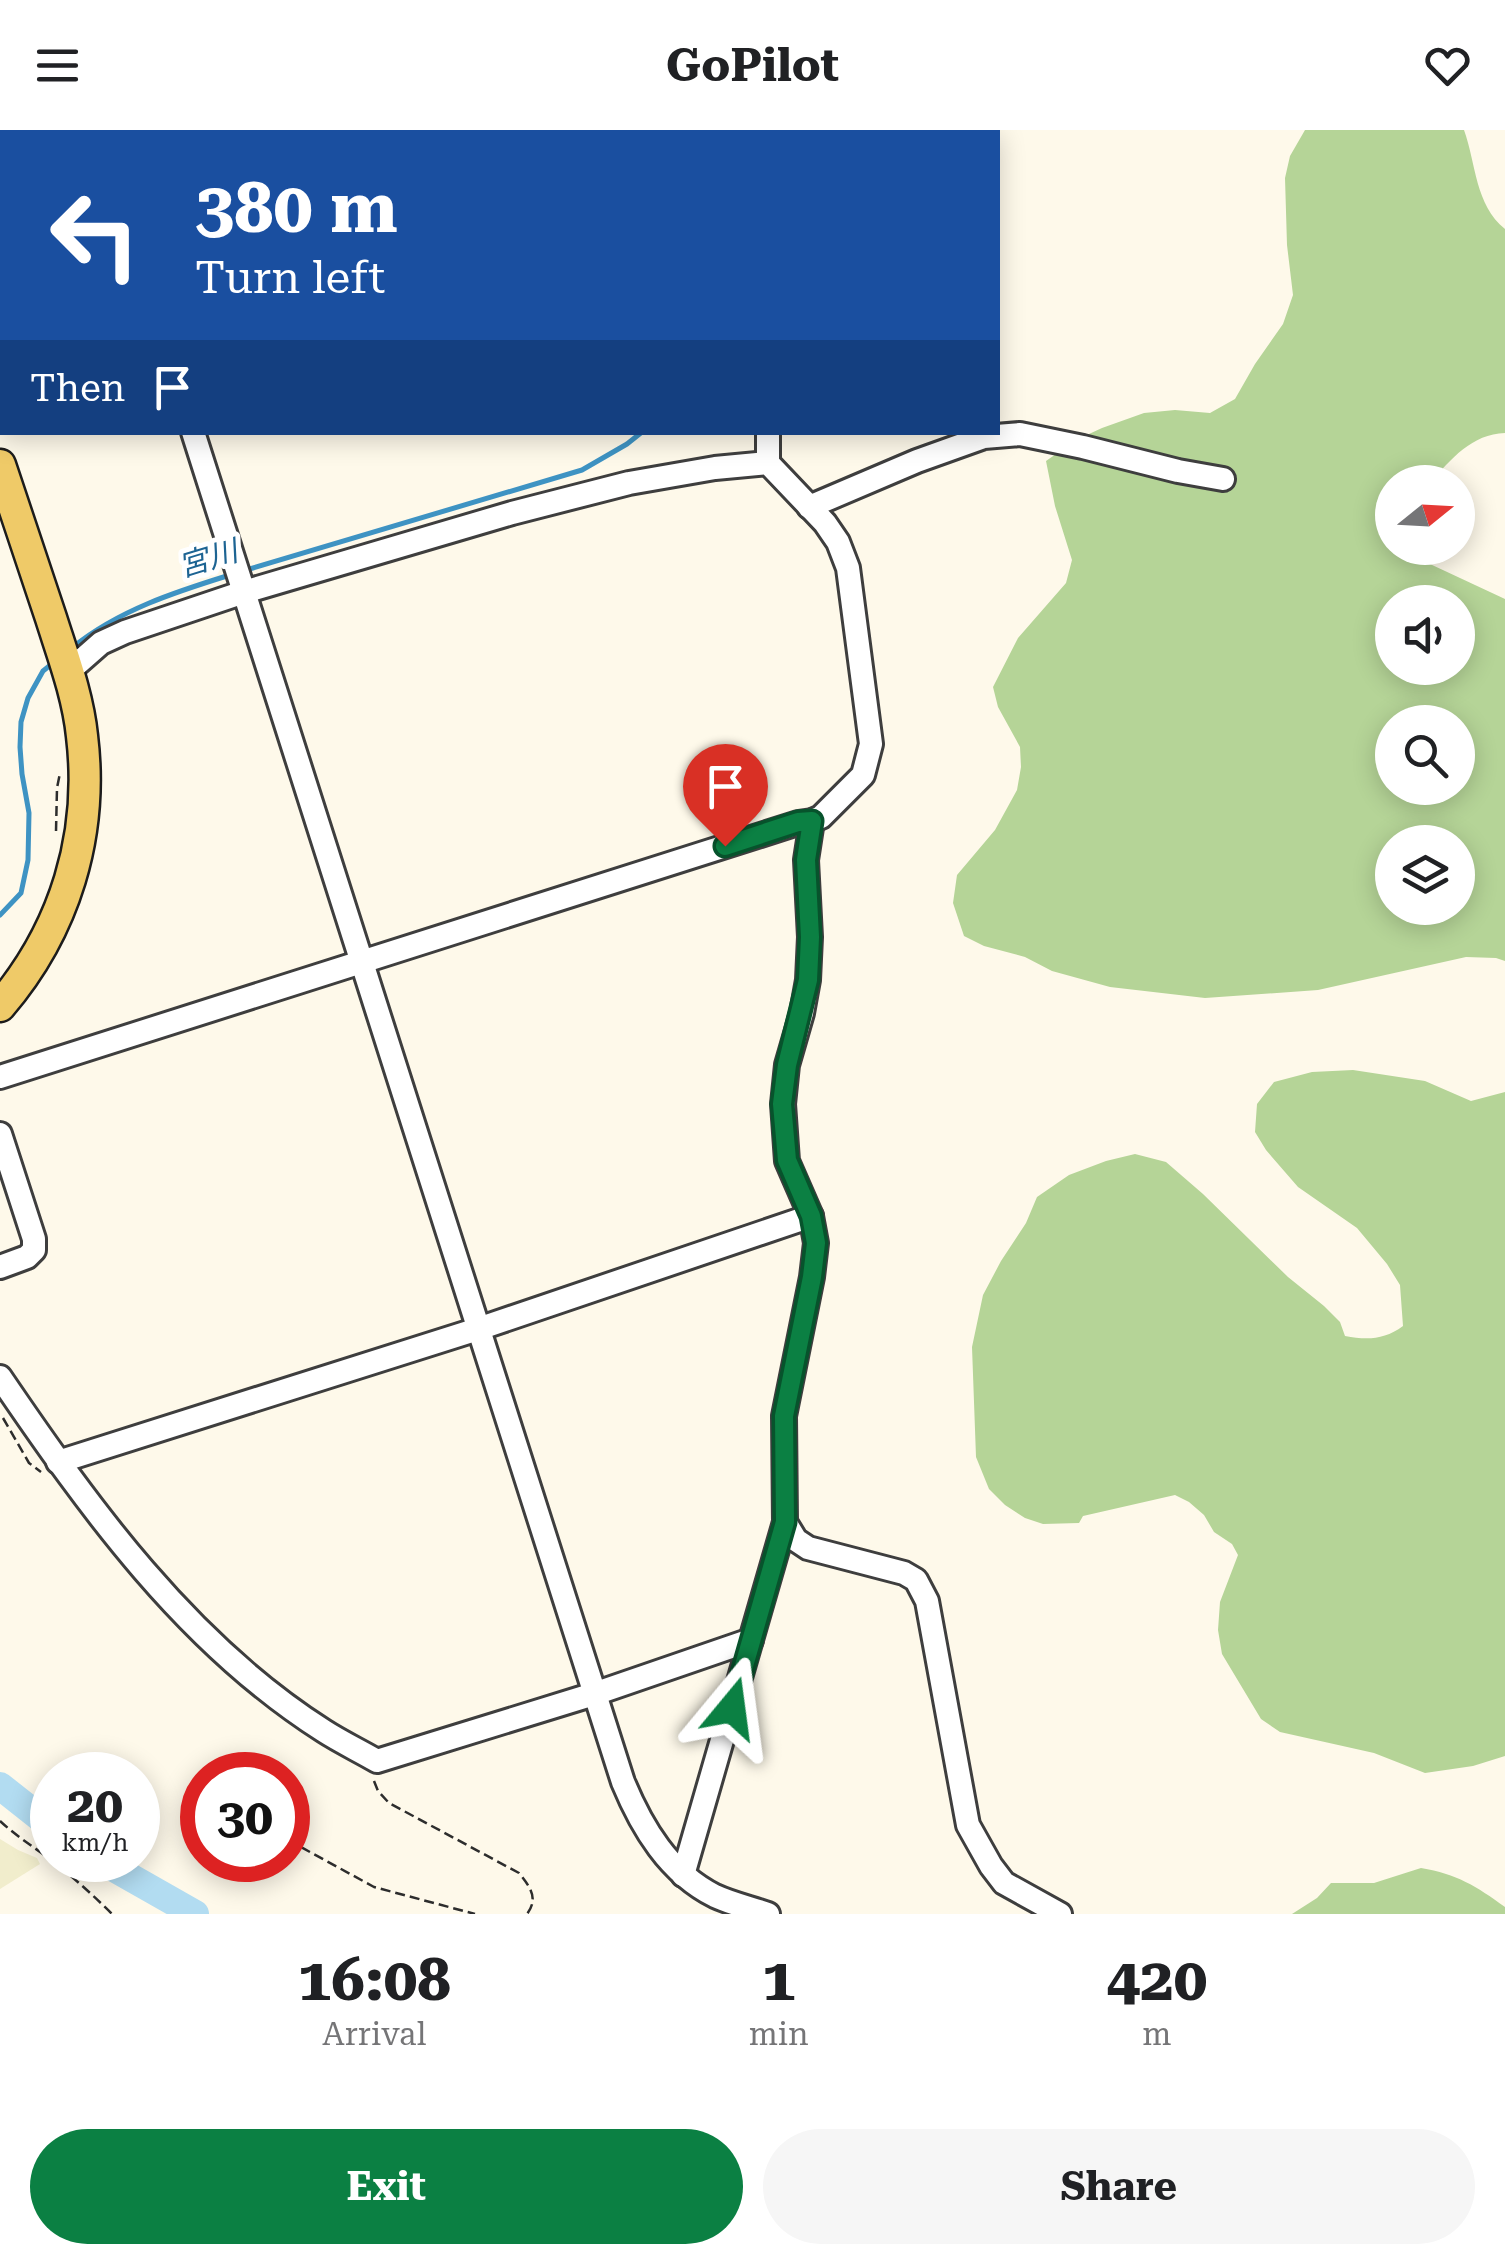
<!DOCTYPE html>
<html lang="en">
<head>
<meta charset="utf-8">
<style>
  body { margin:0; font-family:"Roboto Serif","Noto Sans JP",serif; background:#f6f6f6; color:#202124; height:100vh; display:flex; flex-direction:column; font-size:38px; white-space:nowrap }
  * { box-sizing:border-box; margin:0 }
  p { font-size:32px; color:#757577 }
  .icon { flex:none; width:55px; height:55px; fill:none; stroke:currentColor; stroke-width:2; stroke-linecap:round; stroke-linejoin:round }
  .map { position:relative; height:1784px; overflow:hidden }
  .side { display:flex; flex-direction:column; background:#fff; flex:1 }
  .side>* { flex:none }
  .top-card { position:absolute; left:0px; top:0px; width:1000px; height:305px; box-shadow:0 5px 25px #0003; background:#1a4fa0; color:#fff; overflow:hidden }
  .needle { width:65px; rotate:72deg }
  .tools { position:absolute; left:1375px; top:335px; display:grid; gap:20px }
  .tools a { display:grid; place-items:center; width:100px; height:100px; border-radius:50%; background:#fff; box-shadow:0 5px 25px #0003; font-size:50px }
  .speed { position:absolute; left:30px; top:1622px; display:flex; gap:20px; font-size:50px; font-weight:700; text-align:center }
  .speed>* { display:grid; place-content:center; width:130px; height:130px; border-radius:50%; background:#fff; box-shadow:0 5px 25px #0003; line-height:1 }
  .speed small { font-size:25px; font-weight:400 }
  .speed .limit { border:15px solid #d22; background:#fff; color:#111 }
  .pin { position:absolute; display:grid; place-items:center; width:85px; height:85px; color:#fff; margin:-102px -42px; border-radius:50% 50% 50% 0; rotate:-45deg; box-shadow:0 0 10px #0007 }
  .pin .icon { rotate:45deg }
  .me { position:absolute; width:110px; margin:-55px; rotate:16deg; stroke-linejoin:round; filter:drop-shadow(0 0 8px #0008) }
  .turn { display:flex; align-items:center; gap:35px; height:210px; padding:0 30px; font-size:45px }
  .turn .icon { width:130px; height:130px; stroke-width:2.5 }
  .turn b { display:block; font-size:70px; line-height:85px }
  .then { display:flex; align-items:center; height:95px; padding:0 30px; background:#0003; gap:20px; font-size:38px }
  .eta { display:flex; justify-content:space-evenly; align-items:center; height:170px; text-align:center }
  .eta b { font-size:60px; font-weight:700; line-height:70px }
  .button { display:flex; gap:20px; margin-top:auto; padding:20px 30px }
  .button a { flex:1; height:115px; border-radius:60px; background:#0b8043; color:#fff; font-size:40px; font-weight:700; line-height:115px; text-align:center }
  .button a+a { background:#f6f6f6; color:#202124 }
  header { display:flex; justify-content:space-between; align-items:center; height:130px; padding:0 30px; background:#fff; font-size:45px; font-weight:700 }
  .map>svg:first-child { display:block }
</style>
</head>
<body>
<header><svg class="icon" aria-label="menu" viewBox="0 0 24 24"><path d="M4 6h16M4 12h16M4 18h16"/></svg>GoPilot<svg class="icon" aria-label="heart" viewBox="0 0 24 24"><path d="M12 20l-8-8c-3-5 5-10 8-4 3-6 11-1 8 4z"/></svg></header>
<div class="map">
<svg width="1505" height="1784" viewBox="0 0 1505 1784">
  <rect width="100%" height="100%" fill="#fef9ea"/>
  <polygon fill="#f1edcc" points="0,1709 18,1720 37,1728 40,1734 0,1759"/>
  <g fill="#b5d497" fill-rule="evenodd">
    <path d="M1305,0H1464C1476,33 1475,75 1505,99V303C1472,304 1451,329 1431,352H1392V418H1419L1430,434L1505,469V831L1496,828L1466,827L1318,860L1205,868L1110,857L1052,841L1025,827L984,816L964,806L953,773L957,745L995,700L1017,660L1021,637L1020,617L998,577L993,557L1018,508L1066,453L1072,430L1055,376L1046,331L1076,310L1102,298L1144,283L1175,280L1210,283L1235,269L1255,234L1283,194L1293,165L1287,115L1285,48L1290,26ZM1392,472H1458V538H1392ZM1392,592H1458V658H1392ZM1392,712H1458V778H1392Z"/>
    <path d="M1353,940L1425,951L1471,971L1505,962V1626L1473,1636L1425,1643L1374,1623L1280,1602L1261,1589L1222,1524L1218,1500L1220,1472L1238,1425L1232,1414L1214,1402L1204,1385L1189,1372L1175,1365L1083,1386L1079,1393L1043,1394L1025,1388L1005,1375L989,1359L976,1327L972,1217L983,1165L1001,1131L1026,1093L1037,1067L1069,1045L1106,1031L1135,1024L1166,1032L1203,1064L1288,1147L1324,1176L1340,1192L1345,1206C1367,1210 1384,1210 1403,1196L1400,1155L1387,1134L1357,1098L1298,1057L1266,1020L1255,1002L1257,974L1274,952L1312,942Z"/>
    <path d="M1421,1738C1457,1744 1476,1756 1505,1777V1784H1292L1317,1768L1331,1753H1374Z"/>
  </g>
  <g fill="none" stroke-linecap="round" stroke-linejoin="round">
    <g stroke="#3e93c3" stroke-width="5">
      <polyline points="798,2 799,0"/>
      <polyline points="246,440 582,340 627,314 642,302"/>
      <path d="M73,517C119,480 175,462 230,445"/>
      <polyline points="0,785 21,763 28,730 29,683 22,644 20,617 21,592 28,568 43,541 53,533"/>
    </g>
    <g stroke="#b2dcf1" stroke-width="28">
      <polyline points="0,1656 52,1697"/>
      <polyline points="100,1730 195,1784"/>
    </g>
    <g stroke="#3e3e3e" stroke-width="28">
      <g id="minor">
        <polyline points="817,2 819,0"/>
        <polyline points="0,47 2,48"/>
        <path d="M193,302L623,1652C642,1698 669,1743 715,1766C732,1774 751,1778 768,1784"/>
        <polyline points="809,377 917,331 984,307 1020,304 1083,317 1178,341 1223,349"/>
        <polyline points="68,542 101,513 125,502 244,462 512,383 629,353 715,338 768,333"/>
        <polyline points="0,947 798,693 812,691 821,687 863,645 871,614 848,438 838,412 825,393 768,333 768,302"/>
        <polyline points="0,1004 34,1109 34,1120 27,1127 0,1137"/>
        <path d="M0,1247C89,1378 187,1514 324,1601C341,1612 360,1621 377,1631L594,1564L751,1510"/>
        <polyline points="58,1332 478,1199 811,1086"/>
        <polyline points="785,1392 796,1410 808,1418 904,1443 916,1450 927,1471 968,1695 991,1736 1004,1753 1060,1784"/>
        <polyline points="683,1745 785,1392 784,1286 812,1147 816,1113 811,1086 787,1031 783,974 787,935 802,883 808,850 810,807 806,730 812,691"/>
      </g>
    </g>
    <g stroke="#1c1c1c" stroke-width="35">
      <g id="major">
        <polyline points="338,2 339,0"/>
        <polyline points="0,281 2,280"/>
        <path d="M0,335C17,386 34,437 51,488C63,526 78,566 82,606C94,705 65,800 0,876"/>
      </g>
    </g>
    <g stroke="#2d2d2d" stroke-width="2.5" stroke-dasharray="10 5" stroke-linecap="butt">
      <polyline points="56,701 57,658 60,643"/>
      <polyline points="3,1288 29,1333 41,1342"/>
      <path d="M374,1651L378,1661L389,1673L519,1743C530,1757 539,1768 527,1784"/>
      <path d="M0,1691C16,1706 34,1717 51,1730C73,1747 93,1765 112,1784"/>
      <polyline points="288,1710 374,1757 475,1784"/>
    </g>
    <use href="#minor" stroke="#fff" stroke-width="22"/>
    <use href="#major" stroke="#efca68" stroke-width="30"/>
  </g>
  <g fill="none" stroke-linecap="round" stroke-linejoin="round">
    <g stroke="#07532c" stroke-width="25">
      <polyline id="route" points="725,716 798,692 812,691 806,730 810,807 808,850 787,935 782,974 787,1030 811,1086 816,1113 812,1147 784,1286 785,1392 732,1578"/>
    </g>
    <use href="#route" stroke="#0b8043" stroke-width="18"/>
  </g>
  <g text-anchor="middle" stroke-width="10" stroke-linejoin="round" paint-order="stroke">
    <g font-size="30" font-style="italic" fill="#1d6493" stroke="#fff">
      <text transform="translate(208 429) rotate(-17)" y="10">宮川</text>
    </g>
  </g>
</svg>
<div class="tools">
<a><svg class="needle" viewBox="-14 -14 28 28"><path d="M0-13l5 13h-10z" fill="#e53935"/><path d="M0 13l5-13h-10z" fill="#757577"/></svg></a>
<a><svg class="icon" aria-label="sound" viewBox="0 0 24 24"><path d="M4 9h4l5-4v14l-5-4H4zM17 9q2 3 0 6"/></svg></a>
<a><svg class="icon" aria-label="search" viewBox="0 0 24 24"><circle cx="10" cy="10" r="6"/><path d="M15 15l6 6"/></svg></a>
<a><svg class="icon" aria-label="layers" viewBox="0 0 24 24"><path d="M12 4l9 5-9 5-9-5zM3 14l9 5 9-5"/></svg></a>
</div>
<div class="speed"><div>20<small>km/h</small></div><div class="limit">30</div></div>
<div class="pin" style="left:725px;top:716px;background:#d93025"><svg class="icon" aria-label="arrive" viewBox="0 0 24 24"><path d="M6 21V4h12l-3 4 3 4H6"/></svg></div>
<svg class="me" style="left:732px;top:1578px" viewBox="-20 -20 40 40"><path d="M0-17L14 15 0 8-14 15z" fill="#0b8043" stroke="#fff" stroke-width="4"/></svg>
<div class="top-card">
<div class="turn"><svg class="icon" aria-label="left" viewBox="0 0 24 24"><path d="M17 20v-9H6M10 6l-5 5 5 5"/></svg><div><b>380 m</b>Turn left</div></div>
<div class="then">Then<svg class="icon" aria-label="arrive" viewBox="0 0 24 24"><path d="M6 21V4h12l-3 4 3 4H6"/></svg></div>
</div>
</div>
<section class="side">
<div class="eta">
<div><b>16:08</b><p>Arrival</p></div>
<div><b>1</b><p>min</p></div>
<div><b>420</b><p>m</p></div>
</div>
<div class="button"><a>Exit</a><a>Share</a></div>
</section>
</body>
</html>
